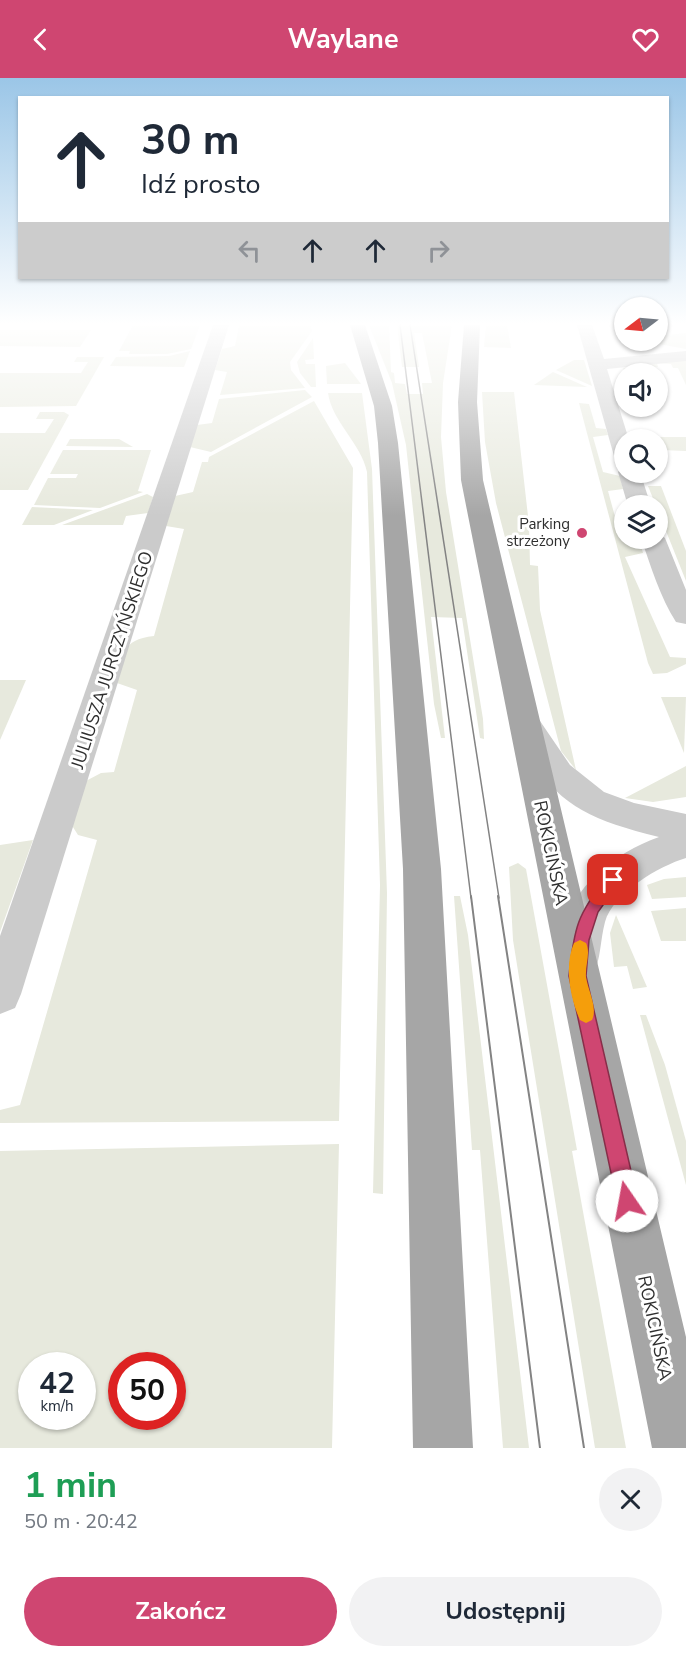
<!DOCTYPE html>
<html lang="pl">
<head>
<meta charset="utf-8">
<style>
  body { margin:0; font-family:"Nunito Sans",sans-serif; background:#f2f2f3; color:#1f2937; height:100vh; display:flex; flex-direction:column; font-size:22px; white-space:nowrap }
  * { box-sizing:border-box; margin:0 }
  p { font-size:20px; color:#747a83 }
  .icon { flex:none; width:33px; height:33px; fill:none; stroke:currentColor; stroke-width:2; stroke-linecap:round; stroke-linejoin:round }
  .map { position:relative; height:1370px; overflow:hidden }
  .side { display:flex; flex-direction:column; background:#fff; flex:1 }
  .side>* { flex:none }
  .banner { position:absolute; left:18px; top:18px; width:651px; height:183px; border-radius:0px; box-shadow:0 2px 4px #0004; background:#fff; color:#1f2937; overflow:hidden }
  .needle { width:39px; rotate:254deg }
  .controls { position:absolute; left:614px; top:219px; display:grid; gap:12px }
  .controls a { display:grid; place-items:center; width:54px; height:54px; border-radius:50%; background:#fff; box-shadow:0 2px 4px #0004; font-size:30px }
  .speed { position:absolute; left:18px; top:1274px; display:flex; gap:12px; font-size:30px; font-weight:700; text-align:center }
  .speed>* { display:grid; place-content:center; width:78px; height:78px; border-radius:50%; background:#fff; box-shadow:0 2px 4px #0004; line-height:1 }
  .speed small { font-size:15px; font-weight:400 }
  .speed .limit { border:9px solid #d22; background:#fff; color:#111 }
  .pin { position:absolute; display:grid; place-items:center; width:51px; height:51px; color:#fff; margin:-26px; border-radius:12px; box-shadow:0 3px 9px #0006 }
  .me { position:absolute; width:66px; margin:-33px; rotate:348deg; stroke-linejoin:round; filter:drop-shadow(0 0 4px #0008) }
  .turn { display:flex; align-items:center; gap:21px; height:126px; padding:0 24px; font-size:27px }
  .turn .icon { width:78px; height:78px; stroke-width:2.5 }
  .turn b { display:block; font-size:42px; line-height:51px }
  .lanes { display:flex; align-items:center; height:57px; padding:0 24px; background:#0003; justify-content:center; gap:30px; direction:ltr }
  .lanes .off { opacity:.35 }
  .round { display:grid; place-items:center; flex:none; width:63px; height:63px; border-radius:32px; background:#f2f2f3 }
  .summary { display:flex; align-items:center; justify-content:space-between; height:102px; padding:0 24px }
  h1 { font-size:36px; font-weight:700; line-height:45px; color:#1e9e55 }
  .cta { display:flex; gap:12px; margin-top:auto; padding:12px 24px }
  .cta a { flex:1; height:69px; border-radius:36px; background:#cf4671; color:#fff; font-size:24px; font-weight:700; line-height:69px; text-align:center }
  .cta a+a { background:#f2f2f3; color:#1f2937 }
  header { display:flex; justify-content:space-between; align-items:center; height:78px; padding:0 24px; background:#cf4671; color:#fff; font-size:27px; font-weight:700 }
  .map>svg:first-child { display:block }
</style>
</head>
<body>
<header><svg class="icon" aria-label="back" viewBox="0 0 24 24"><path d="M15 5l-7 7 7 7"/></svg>Waylane<svg class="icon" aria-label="heart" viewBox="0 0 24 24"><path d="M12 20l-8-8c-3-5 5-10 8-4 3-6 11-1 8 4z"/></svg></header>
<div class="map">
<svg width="686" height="1370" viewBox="0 0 686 1370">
  <rect width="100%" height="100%" fill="#fff"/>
  <g fill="#e7e9dd" fill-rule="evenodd">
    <polygon points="133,247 200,247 191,271 167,276 129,276 130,273 119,273"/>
    <polygon points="230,247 311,248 312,253 290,284 291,292 305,310 220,317 227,294 215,292 222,271 235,268 239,248"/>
    <polygon points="369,247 389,247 391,294 394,295 395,305 405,306 407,316 423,316 422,305 432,305 422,255 414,255 419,289 402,289 397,247 452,247 443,305 441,359 446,414 483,641 484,661 480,660 462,540 431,539 445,660 441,660 434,626 406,367 392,305"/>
    <polygon points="486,247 507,247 511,270 484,269"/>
    <polygon points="0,252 91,252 80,269 0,268"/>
    <polygon points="686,255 686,271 643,263 657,262 657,258"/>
    <polygon points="313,260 314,281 305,282 306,286 315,286 316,309 311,309 300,295 297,284"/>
    <polygon points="190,273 184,289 110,288 116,279 169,278"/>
    <polygon points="77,279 104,279 76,328 0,329 0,295 81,295 88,284 74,284"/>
    <polygon points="574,282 584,282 592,308 556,292"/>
    <polygon points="686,282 686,307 678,290 673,290 671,286 657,285 658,289 650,289 652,295 626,295 623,290"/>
    <polygon points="345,285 361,306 327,306 326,288"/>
    <polygon points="553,294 587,309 534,307"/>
    <polygon points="305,312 312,319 211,374 190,369 197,347 212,345 219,321"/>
    <polygon points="482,314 514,314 529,447 530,487 538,488 540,532 576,692 561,673 496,425 485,364"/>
    <path d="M328,315H362L372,391L387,815L383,1116L373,1115L380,807L367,394C361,365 332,344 328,315Z"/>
    <path d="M314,323L353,390L339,1043L0,1045V1032L20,1027L97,762L78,757L71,746L84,704L101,695L114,694L137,612L117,605C125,576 120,562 154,558L184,451L166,448L175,418L193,414L202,384H208L209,379Z"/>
    <polygon points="579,325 589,326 596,350 606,351 608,357 593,359 603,394 620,398 623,411 608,413 620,457 624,460 639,461 643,475 625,479 670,579 686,580 686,586 667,595 653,596 648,585"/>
    <polygon points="40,334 64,334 69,337 28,412 0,412 0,355 45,355 54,341 36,341"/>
    <polygon points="654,359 686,359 686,373 661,372"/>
    <polygon points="70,361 119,361 133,369 66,368"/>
    <polygon points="63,372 151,372 138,413 143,414 100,430 34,427 48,400 76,400 78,396 50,396"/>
    <polygon points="648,408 661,408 686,473 686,503"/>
    <polygon points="147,416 153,419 148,435 126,438 123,447 62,447"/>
    <polygon points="32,429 93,432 54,447 22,447"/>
    <polygon points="0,602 26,602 0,662"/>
    <polygon points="661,619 686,619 684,675"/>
    <polygon points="686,688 686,719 653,724 625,720"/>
    <polygon points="33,762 0,854 0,767"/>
    <polygon points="518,785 526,791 577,1072 572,1073 626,1370 595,1370 513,862 509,789"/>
    <polygon points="686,799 686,819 652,821 647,807 664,801"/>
    <polygon points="454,818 460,818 468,857 529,1370 503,1370 480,1072 472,1072"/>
    <polygon points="686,830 686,863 661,863 651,833"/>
    <polygon points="616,837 647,909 633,911 627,888 614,889 610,855"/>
    <polygon points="640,937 646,937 665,987 686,1063 686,1107"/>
    <path d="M339,1066L332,1370H0V1073ZM32,1287H82V1338H32ZM122,1287H172V1338H122Z"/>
  </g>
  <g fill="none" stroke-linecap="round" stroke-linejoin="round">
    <g fill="#cbcbcb" fill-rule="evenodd">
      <polygon points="213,247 229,247 21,916 15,930 0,936 0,858"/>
      <polygon points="577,247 592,247 604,281 686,273 686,283 607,291 629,362 624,362 624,384 617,382 614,378"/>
      <polygon points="621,389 624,389 624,394 640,394 651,428 628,428 618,394"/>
      <path d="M657,454L665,460L686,512V546L676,544C660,519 651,489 641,460H657Z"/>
      <path d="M529,640L540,643L570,687L604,714L634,725L686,736V780C659,788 613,815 605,844C600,863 601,881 593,898L579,904L565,898C558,884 559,873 562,858C572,807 613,776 659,759C579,739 552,724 513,651L518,643Z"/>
    </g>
    <g fill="#a6a6a6" fill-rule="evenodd">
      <polygon points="350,247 365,247 392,328 398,365 441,791 473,1370 413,1370 403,791 378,365 374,328"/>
      <polygon points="464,247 480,247 477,324 483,402 686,1259 686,1370 652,1370 461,402 458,324"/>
    </g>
    <g stroke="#838383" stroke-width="1.5">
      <polyline points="400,247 471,820"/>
      <polyline points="410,247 499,820"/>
    </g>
    <g stroke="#838383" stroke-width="2">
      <polyline points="471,818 540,1370"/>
      <polyline points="498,818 584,1370"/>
    </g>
  </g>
  <linearGradient id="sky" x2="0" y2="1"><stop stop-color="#9bc6e7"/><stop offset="0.56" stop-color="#fff"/><stop offset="1" stop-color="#fff" stop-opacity="0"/></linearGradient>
  <rect width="686" height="438" fill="url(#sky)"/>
  <path fill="#cf4671" stroke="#872e49" stroke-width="1.5" d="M613,796L621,802L598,834L589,862L586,898L638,1123L635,1130L627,1133L620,1130L617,1123L569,898C574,850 577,836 608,798Z"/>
  <path fill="#f59e0b" d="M580,862L586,865C591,875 585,887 586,899C588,913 598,929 592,942L586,945L580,942C570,920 564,887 574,865Z"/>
  <circle fill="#cf4671" stroke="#fff" stroke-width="2" cx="582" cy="455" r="6"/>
  <g text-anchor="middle" stroke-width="6" stroke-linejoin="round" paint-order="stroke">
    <g font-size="15" fill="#2e2e2e" stroke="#fff" text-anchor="end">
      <text x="570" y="451">Parking<tspan x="570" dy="17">strzeżony</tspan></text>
    </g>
    <g font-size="18" fill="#2e2e2e" stroke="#fff">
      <text transform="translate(112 582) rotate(-72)" y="6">JULIUSZA JURCZYŃSKIEGO</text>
      <text transform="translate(551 775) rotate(78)" y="6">ROKICIŃSKA</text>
      <text transform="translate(655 1250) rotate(78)" y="6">ROKICIŃSKA</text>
    </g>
  </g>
</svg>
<div class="controls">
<a><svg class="needle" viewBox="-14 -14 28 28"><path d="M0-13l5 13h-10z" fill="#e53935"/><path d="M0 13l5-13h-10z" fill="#747a83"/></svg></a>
<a><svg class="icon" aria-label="sound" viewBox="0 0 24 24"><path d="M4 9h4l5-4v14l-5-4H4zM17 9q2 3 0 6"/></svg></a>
<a><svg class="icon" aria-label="search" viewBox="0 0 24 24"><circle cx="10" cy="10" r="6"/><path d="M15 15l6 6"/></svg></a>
<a><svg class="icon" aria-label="layers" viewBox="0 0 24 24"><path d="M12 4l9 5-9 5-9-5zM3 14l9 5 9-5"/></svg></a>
</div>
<div class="speed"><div>42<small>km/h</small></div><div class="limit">50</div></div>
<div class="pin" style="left:613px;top:802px;background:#d93025"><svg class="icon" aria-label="arrive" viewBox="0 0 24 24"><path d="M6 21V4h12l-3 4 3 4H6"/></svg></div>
<svg class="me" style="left:627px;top:1123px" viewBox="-20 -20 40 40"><circle r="19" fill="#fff"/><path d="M0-13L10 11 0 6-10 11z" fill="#cf4671"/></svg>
<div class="banner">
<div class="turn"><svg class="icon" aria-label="ahead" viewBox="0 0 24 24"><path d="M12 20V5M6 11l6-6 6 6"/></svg><div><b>30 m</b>Idź prosto</div></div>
<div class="lanes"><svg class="icon off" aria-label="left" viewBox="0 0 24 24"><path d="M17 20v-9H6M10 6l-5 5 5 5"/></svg><svg class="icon" aria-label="ahead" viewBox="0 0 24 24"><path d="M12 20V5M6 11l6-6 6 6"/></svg><svg class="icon" aria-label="ahead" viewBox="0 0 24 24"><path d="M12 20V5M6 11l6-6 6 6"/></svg><svg class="icon off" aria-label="right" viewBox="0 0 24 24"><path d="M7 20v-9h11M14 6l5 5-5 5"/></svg></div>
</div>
</div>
<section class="side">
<div class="summary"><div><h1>1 min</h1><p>50 m · 20:42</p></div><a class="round"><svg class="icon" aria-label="close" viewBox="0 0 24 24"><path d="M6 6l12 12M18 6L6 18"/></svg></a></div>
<div class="cta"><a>Zakończ</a><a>Udostępnij</a></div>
</section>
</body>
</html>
